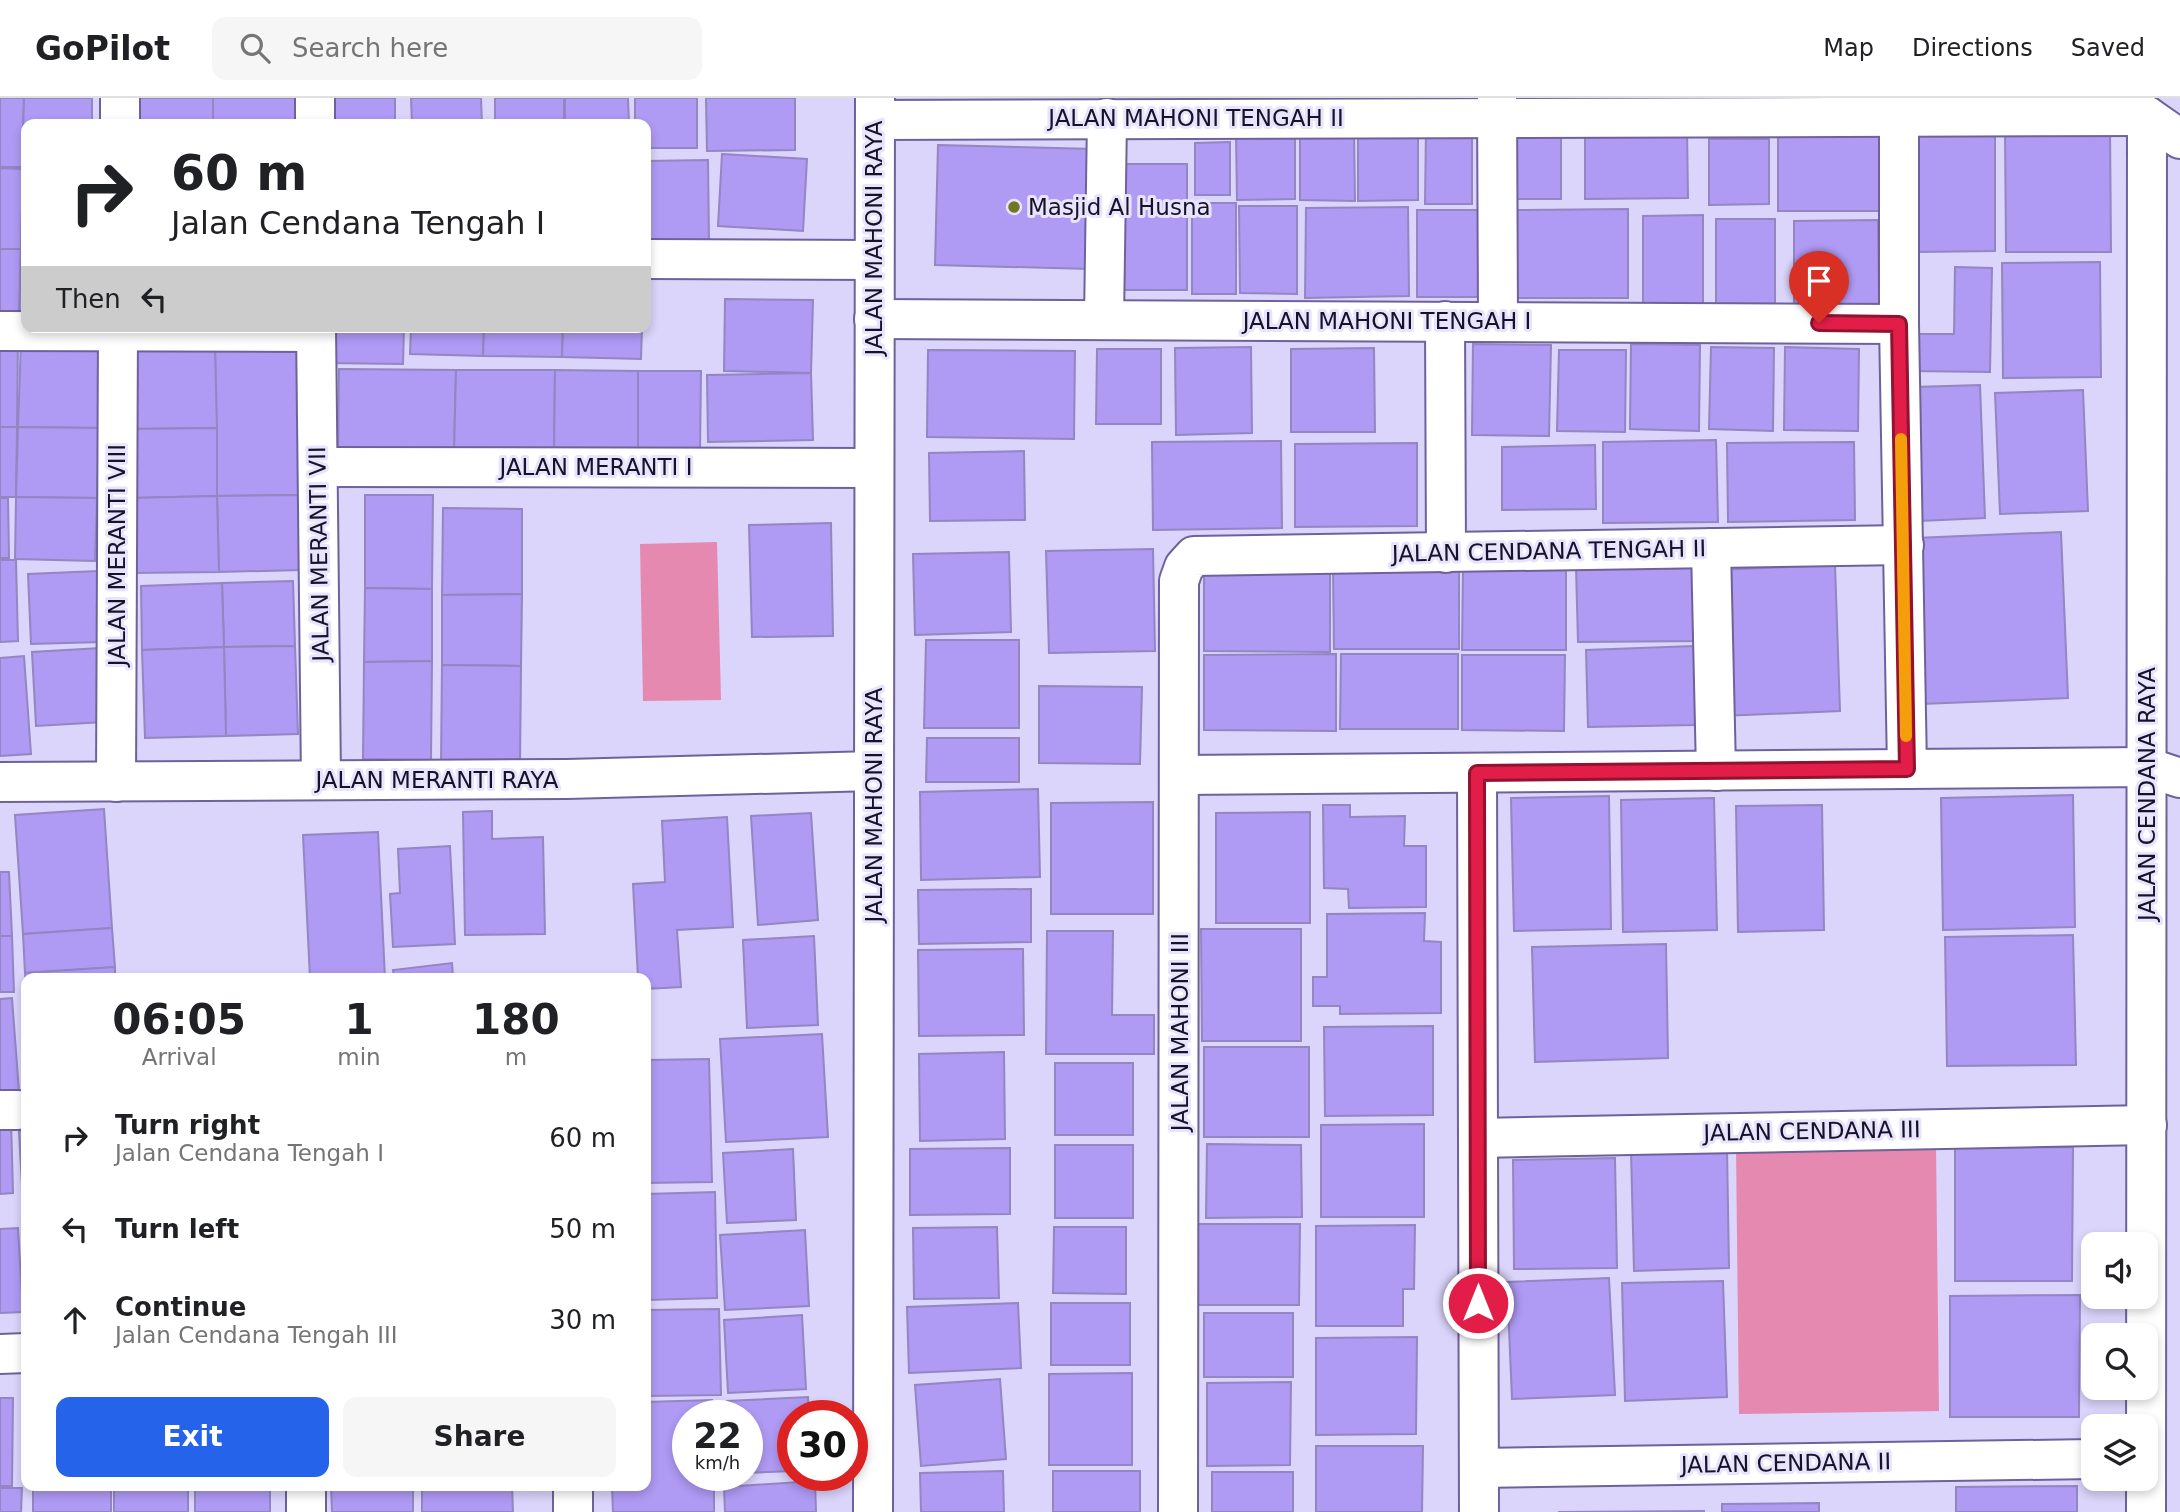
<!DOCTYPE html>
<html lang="en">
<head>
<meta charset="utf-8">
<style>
  body { margin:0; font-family:"DejaVu Sans",sans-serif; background:#f6f6f6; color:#202124; height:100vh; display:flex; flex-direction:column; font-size:26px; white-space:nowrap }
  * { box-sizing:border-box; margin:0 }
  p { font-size:23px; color:#757577 }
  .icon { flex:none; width:38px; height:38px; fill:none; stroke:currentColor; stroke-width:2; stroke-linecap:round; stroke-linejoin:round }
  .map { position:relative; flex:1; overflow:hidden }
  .drawer { position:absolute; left:21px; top:875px; width:630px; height:518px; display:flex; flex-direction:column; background:#fff; border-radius:14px; box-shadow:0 4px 10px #0003 }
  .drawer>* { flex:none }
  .hud { position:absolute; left:21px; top:21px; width:630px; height:214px; border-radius:14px; box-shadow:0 4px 10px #0003; background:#fff; color:#202124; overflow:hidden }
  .fabs { position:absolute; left:2081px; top:1134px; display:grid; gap:14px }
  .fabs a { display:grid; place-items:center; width:77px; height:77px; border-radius:14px; background:#fff; box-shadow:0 4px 10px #0003; font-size:35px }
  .speed { position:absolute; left:672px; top:1302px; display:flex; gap:14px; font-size:35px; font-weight:700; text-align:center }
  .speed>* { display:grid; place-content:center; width:91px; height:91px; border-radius:50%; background:#fff; box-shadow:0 4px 10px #0003; line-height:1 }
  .speed small { font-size:18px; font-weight:400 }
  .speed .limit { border:10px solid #d22; background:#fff; color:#111 }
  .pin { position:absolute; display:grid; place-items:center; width:60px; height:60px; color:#fff; margin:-72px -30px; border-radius:50% 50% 50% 0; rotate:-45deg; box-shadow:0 0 7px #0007 }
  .pin .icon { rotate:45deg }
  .me { position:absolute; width:77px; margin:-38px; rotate:0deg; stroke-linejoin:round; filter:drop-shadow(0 0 5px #0008) }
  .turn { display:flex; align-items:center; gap:24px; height:147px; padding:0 35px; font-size:32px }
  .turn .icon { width:91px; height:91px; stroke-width:2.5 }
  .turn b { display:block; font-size:49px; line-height:60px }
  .then { display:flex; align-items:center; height:66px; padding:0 35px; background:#0003; gap:14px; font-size:26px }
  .eta { display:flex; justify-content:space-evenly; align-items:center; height:119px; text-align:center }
  .eta b { font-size:42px; font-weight:800; line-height:49px }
  .primary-button { display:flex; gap:14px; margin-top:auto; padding:14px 35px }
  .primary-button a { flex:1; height:80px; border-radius:14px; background:#2563eb; color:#fff; font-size:28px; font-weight:800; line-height:80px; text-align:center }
  .primary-button a+a { background:#f6f6f6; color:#202124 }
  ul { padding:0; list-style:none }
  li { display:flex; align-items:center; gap:21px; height:91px; padding:0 35px }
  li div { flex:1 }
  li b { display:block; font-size:26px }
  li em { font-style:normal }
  header { display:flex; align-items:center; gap:42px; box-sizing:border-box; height:98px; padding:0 35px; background:#fff; border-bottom:2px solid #e0e0e0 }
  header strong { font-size:33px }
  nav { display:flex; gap:38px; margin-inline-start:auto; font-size:24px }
  .search { width:490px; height:63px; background:#f6f6f6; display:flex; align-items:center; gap:18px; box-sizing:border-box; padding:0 24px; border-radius:14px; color:#757577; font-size:26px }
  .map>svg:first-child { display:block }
</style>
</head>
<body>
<header>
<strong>GoPilot</strong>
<div class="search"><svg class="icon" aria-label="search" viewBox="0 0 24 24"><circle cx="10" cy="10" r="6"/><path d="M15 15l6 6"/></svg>Search here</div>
<nav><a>Map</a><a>Directions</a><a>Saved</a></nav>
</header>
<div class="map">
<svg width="2180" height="1414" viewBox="0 0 2180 1414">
  <rect width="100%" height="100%" fill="#dbd4fb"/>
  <g fill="#e589b0">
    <polygon points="717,444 721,602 643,603 640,446"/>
    <polygon points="1936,1047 1939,1313 1739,1316 1736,1049"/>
  </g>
  <g fill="#af9af4" stroke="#9386c2" stroke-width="2">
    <polygon points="0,0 24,0 22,69 0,69"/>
    <polygon points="24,0 92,0 92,26 26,26 26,69 22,69"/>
    <polygon points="134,0 213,0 213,26 133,26"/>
    <rect x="213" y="0" width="90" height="26"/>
    <polygon points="322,0 395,0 395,26 321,26"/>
    <polygon points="411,0 481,0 482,26 412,26"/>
    <rect x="495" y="0" width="69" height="26"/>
    <polygon points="565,0 628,0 629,26 565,26"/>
    <polygon points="635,0 697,0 697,50 646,50 646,26 635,26"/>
    <polygon points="706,0 795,0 795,52 707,53"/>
    <rect x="1514" y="29" width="47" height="72"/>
    <polygon points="1585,29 1687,29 1688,100 1585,101"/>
    <polygon points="2110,29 2111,154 2006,154 2005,30"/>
    <polygon points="1426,30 1472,30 1472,106 1425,106"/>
    <rect x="1778" y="30" width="101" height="83"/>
    <polygon points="1358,31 1418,31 1418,102 1358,103"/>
    <polygon points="1354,32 1355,103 1300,102 1300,33"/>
    <polygon points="1295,35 1295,101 1237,102 1236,36"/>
    <polygon points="1995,36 1995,153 1917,154 1916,37"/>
    <polygon points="1709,41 1769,41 1769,106 1709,107"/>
    <polygon points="1230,44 1230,97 1195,97 1195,45"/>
    <polygon points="938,47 1094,51 1090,171 935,167"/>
    <polygon points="722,56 807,61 803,133 718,128"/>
    <polygon points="708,62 709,143 646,145 646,63"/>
    <rect x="1113" y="66" width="74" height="126"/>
    <polygon points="0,70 23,71 21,151 0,151"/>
    <polygon points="23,71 26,71 26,151 21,151"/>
    <rect x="1192" y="105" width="44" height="91"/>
    <polygon points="1239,108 1297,108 1297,196 1240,195"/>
    <polygon points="1408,109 1409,198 1305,200 1306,110"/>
    <polygon points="1628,111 1628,200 1516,200 1516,112"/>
    <rect x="1417" y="112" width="65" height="87"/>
    <polygon points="1703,117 1703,208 1643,208 1643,118"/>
    <rect x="1716" y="121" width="59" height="88"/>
    <polygon points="1878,122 1879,206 1794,207 1794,123"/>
    <polygon points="0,151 21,151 19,227 0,227"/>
    <polygon points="21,151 26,151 26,228 19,227"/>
    <polygon points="2100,164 2101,279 2003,280 2002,165"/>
    <polygon points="1955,169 1992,170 1990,274 1910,273 1912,236 1954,236"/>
    <polygon points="725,201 813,202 811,275 724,273"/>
    <polygon points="326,229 404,229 403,266 325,265"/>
    <polygon points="411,229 484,229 483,258 410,256"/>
    <polygon points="484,229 563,229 562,259 483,258"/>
    <polygon points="563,229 642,229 641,261 562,259"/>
    <polygon points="21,243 101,244 99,330 18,329"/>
    <polygon points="0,244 18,244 17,329 0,329"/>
    <polygon points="299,246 302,397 217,398 215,248"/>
    <polygon points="1473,246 1551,247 1549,338 1472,337"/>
    <polygon points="1631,246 1700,247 1699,333 1630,331"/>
    <polygon points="1251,249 1252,335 1176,337 1175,250"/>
    <polygon points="1711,249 1774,250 1773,333 1709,331"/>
    <polygon points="1785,249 1859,251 1858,333 1784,332"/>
    <polygon points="1374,250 1375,334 1291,334 1291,251"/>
    <polygon points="215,251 217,330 129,331 128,253"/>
    <polygon points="1097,251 1161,251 1161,326 1096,326"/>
    <polygon points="928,252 1075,253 1074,341 927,339"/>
    <polygon points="1559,252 1626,252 1625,334 1557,333"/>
    <polygon points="339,271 456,272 454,354 338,353"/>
    <polygon points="456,272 555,272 554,354 454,354"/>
    <polygon points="555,272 638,273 638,355 554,354"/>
    <polygon points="638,273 701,273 700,356 638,355"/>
    <polygon points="811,275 813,342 708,344 707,277"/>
    <polygon points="1980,287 1985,420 1920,423 1914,289"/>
    <polygon points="2083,292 2088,413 2000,416 1995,295"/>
    <polygon points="0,329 17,329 16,399 0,399"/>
    <polygon points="18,329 99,330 97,400 16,399"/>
    <polygon points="217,330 217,398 130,400 129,331"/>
    <polygon points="1716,342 1718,424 1603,425 1603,344"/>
    <polygon points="1281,343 1282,430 1153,432 1152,344"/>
    <polygon points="1854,344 1855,422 1728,424 1727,345"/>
    <polygon points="1417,345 1417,428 1295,429 1295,346"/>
    <polygon points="1595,347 1596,411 1502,412 1502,349"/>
    <polygon points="1024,353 1025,422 930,423 929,355"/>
    <polygon points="302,397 302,472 219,474 217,398"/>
    <polygon points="365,397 433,397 432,491 365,490"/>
    <polygon points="217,398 219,474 132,475 130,400"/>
    <polygon points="16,399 97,400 95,463 15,461"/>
    <polygon points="0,400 8,400 9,460 0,460"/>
    <polygon points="443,410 522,411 522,496 442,497"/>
    <polygon points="831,425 833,538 752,539 749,427"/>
    <polygon points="2061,434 2068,600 1922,606 1915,440"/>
    <polygon points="1153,451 1155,553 1049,555 1046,453"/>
    <polygon points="1009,454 1011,534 915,537 913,456"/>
    <polygon points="0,462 16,462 18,543 0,544"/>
    <polygon points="1835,467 1840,613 1722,618 1717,472"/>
    <polygon points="1701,468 1702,543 1578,544 1576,469"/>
    <polygon points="1333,471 1459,471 1459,551 1334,551"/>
    <polygon points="1463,472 1566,472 1566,552 1462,552"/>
    <polygon points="98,473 101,544 31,546 28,476"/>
    <polygon points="1204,473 1330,474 1330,554 1204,553"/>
    <polygon points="293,483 295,548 224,549 222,485"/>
    <polygon points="222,485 224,549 142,552 141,488"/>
    <polygon points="365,490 432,491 432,563 364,564"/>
    <polygon points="522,496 521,568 442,567 442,497"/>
    <polygon points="926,542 1019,542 1019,630 924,630"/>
    <polygon points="295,548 298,636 226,638 224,549"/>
    <polygon points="1694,548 1696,627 1588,629 1586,552"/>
    <polygon points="224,549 226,638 145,640 142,552"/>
    <polygon points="100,550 104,624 36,628 32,554"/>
    <polygon points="1336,556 1336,633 1204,632 1204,557"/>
    <polygon points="1341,556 1458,556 1458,631 1340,631"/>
    <polygon points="1462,557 1565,557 1564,633 1462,632"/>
    <polygon points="24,558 31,656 0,658 0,560"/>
    <polygon points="432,563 431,662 363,661 364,564"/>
    <polygon points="442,567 521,568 520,667 441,668"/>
    <polygon points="1039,588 1142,589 1140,666 1039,665"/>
    <polygon points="927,640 1019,640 1019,684 926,684"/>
    <polygon points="1038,691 1040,779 921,782 920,694"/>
    <polygon points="2073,697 2075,829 1943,832 1941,700"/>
    <polygon points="1609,698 1611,831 1514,833 1511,700"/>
    <polygon points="1714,700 1717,832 1623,834 1621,702"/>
    <polygon points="1153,704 1153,816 1051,816 1051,705"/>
    <polygon points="1323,707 1350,707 1350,719 1405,718 1404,748 1426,748 1426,809 1349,810 1348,791 1324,790"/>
    <polygon points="1822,707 1824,832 1738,834 1736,708"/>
    <polygon points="104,711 112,830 23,836 15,717"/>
    <polygon points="492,713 492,741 543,739 545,836 465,837 463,714"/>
    <polygon points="1310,714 1310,825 1216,825 1216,715"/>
    <polygon points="811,715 818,822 758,827 751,718"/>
    <polygon points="727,719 733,829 677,832 681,889 646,891 646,880 638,880 633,786 665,784 662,723"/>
    <polygon points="378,734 385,880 310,880 303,737"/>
    <polygon points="450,748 455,846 393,849 390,796 400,795 398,751"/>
    <polygon points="0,774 9,774 12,838 0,838"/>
    <polygon points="1031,791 1031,844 919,846 918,792"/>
    <polygon points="1425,815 1424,843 1441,844 1441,915 1340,916 1340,908 1313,908 1313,879 1327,879 1327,816"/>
    <polygon points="112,830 115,869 25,875 23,836"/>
    <polygon points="1201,831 1301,831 1301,943 1202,943"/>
    <polygon points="1047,833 1113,833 1112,917 1154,917 1154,956 1046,956"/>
    <polygon points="2073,837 2076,967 1947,968 1945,839"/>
    <polygon points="0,838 12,838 14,894 0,894"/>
    <polygon points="814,838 818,927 747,930 743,842"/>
    <polygon points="1666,846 1668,960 1535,964 1532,849"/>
    <polygon points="1023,851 1024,937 919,938 918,852"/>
    <polygon points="452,865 453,880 394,880 393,872"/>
    <polygon points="115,869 115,880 26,880 26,887 25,875"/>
    <polygon points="12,900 19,993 0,995 0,901"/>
    <polygon points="1433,928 1433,1017 1325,1018 1324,929"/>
    <polygon points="822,936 828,1039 726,1044 720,941"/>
    <rect x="1204" y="949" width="105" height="90"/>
    <polygon points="1004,954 1005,1041 920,1043 919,956"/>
    <polygon points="709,961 712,1084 646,1085 646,962"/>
    <rect x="1055" y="965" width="78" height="72"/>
    <polygon points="0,1019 11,1019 13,1095 0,1096"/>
    <polygon points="1424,1026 1424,1119 1321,1119 1321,1027"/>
    <polygon points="26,1032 26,1088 22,1088 19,1033"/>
    <polygon points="1207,1046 1301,1047 1302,1119 1206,1120"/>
    <rect x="1055" y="1047" width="78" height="73"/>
    <polygon points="2073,1049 2072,1183 1955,1183 1955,1050"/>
    <polygon points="1010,1050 1010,1116 910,1117 910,1051"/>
    <polygon points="1727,1050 1729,1170 1634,1173 1631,1053"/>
    <polygon points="793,1051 796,1122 727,1125 723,1055"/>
    <polygon points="1615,1060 1617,1170 1514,1171 1513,1062"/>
    <polygon points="715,1094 717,1200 646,1202 646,1096"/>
    <polygon points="1196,1126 1300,1126 1299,1207 1195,1207"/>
    <polygon points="1415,1127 1414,1191 1403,1191 1403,1228 1316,1228 1316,1128"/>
    <polygon points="997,1129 999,1200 914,1201 913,1130"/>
    <polygon points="1054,1129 1126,1129 1126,1196 1053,1195"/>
    <polygon points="18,1130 23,1214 0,1215 0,1131"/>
    <polygon points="805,1132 809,1208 725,1212 720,1137"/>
    <polygon points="1609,1180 1615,1297 1512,1301 1507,1184"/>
    <polygon points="1723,1183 1727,1299 1625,1303 1622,1185"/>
    <polygon points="2080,1197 2079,1319 1950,1319 1950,1198"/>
    <polygon points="1018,1205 1021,1270 909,1275 907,1209"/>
    <rect x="1051" y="1205" width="79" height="62"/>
    <polygon points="719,1211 721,1297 646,1298 646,1212"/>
    <rect x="1204" y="1215" width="89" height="64"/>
    <polygon points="802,1217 806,1291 728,1295 724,1222"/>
    <polygon points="1417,1239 1416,1336 1316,1337 1316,1240"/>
    <polygon points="1132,1275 1132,1367 1049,1367 1049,1276"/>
    <polygon points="1000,1281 1006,1361 921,1368 915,1287"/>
    <polygon points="1291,1284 1290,1367 1207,1368 1207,1285"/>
    <polygon points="808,1299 809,1318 793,1318 793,1373 747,1375 747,1318 728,1318 727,1303"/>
    <polygon points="0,1300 13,1300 12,1388 0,1388"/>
    <polygon points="712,1302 713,1318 688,1318 688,1377 714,1377 714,1414 613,1414 612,1388 646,1388 646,1304"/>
    <polygon points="1316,1348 1423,1348 1422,1414 1316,1414"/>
    <polygon points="1003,1373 1004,1414 921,1414 920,1375"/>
    <rect x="1053" y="1373" width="87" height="41"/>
    <rect x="1212" y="1374" width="81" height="40"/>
    <polygon points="815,1383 816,1414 725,1414 724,1389"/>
    <rect x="33" y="1388" width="78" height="26"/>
    <rect x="114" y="1388" width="74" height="26"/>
    <rect x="195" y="1388" width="75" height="26"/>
    <polygon points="331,1388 413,1388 413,1414 332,1414"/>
    <polygon points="422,1388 512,1388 513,1414 422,1414"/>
    <polygon points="2077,1388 2077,1414 1956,1414 1956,1389"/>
    <polygon points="0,1390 22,1390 21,1414 0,1414"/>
    <polygon points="1819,1405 1819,1414 1722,1414 1722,1406"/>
    <polygon points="1704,1413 1704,1414 1558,1414"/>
  </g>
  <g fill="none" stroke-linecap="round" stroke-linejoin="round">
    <g stroke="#6f629b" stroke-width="42">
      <g id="street">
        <polyline points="315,0 315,26"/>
        <polyline points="1497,0 1498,223"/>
        <polyline points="1899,0 1899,226 1907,671"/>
        <polyline points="875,22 2147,18"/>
        <polyline points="120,26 120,0"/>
        <polyline points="646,161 874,162"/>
        <polyline points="874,221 1899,226"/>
        <polyline points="1104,222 1107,20"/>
        <polyline points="1445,223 1446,455"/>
        <polyline points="316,229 321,682"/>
        <polyline points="0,233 316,234"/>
        <polyline points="318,369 874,370"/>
        <polyline points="1711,450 1716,673"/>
        <polyline points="1477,675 1479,1414"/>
        <polyline points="1181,677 2147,669 2180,680"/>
        <polyline points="0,684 567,681 874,673"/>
        <polyline points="116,684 118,229"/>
        <polyline points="0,1012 18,1012"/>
        <polyline points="1478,1040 2147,1027"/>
        <polyline points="0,1256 26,1255"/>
        <polyline points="1479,1370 2093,1361"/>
        <polyline points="306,1388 306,1414"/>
        <polyline points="573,1414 573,1388"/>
        <polyline points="873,1414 875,0"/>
        <polyline points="1178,1414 1179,483 1184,469 1194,458 1904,447"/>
        <polyline points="2146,1414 2147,18 2180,41"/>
      </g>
    </g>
    <use href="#street" stroke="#fff" stroke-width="38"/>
  </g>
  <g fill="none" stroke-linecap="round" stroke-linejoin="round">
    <g stroke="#92132f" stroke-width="18">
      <polyline id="route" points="1478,1205 1477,675 1907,671 1899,226 1819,225"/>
    </g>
    <use href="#route" stroke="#e11d48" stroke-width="12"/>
    <polyline stroke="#f59e0b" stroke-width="12" points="1901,341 1906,638"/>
  </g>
  <circle fill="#717720" stroke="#e8e4fe" stroke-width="2.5" cx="1014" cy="109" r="7"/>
  <g text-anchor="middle" stroke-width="6" stroke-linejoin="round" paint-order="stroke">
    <g font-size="23" fill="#181229" stroke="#e8e4fe">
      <text x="1196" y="28">JALAN MAHONI TENGAH II</text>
      <text transform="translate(874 140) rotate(-90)" y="8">JALAN MAHONI RAYA</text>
      <text x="1387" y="231">JALAN MAHONI TENGAH I</text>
      <text x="596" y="377">JALAN MERANTI I</text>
      <text transform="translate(1549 453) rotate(-1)" y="8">JALAN CENDANA TENGAH II</text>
      <text transform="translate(319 456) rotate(-91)" y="8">JALAN MERANTI VII</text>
      <text transform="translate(117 457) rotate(-90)" y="8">JALAN MERANTI VIII</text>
      <text x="437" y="690">JALAN MERANTI RAYA</text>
      <text transform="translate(2147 696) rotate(-90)" y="8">JALAN CENDANA RAYA</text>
      <text transform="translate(874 707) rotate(-90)" y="8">JALAN MAHONI RAYA</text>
      <text transform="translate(1180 934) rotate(-90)" y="8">JALAN MAHONI III</text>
      <text transform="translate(1812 1033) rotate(-1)" y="8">JALAN CENDANA III</text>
      <text transform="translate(1786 1365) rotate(-1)" y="8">JALAN CENDANA II</text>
    </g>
    <g font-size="23" fill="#181229" stroke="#e8e4fe" text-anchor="start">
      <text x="1028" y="117">Masjid Al Husna</text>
    </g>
  </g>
</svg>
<div class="fabs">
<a><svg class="icon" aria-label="sound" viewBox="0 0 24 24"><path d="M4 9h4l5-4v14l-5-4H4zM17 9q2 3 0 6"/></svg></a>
<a><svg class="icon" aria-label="search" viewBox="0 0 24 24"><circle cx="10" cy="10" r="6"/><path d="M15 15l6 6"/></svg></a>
<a><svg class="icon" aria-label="layers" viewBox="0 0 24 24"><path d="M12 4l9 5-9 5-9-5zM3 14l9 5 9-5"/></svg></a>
</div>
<div class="speed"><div>22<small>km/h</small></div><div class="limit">30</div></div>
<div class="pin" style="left:1819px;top:225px;background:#d93025"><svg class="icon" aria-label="arrive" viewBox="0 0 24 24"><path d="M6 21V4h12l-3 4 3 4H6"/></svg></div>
<svg class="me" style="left:1478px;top:1205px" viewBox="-20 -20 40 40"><circle r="17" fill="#e11d48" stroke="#fff" stroke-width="3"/><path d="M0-11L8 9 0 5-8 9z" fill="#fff"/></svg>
<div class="hud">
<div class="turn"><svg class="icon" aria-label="right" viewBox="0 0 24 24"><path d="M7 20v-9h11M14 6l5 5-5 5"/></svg><div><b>60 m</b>Jalan Cendana Tengah I</div></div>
<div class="then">Then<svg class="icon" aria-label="left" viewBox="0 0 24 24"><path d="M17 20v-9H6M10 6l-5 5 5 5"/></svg></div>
</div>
<section class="drawer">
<div class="eta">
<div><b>06:05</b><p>Arrival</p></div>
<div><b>1</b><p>min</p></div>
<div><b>180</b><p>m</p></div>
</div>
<ul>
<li><svg class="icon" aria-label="right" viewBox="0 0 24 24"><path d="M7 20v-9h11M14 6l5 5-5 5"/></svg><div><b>Turn right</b><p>Jalan Cendana Tengah I</p></div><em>60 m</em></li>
<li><svg class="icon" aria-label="left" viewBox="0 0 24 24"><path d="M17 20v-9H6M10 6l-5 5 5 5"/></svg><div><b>Turn left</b></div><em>50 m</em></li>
<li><svg class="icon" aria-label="ahead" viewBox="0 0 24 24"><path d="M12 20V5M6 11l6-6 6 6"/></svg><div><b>Continue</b><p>Jalan Cendana Tengah III</p></div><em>30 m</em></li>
</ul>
<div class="primary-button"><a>Exit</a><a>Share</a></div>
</section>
</div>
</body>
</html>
